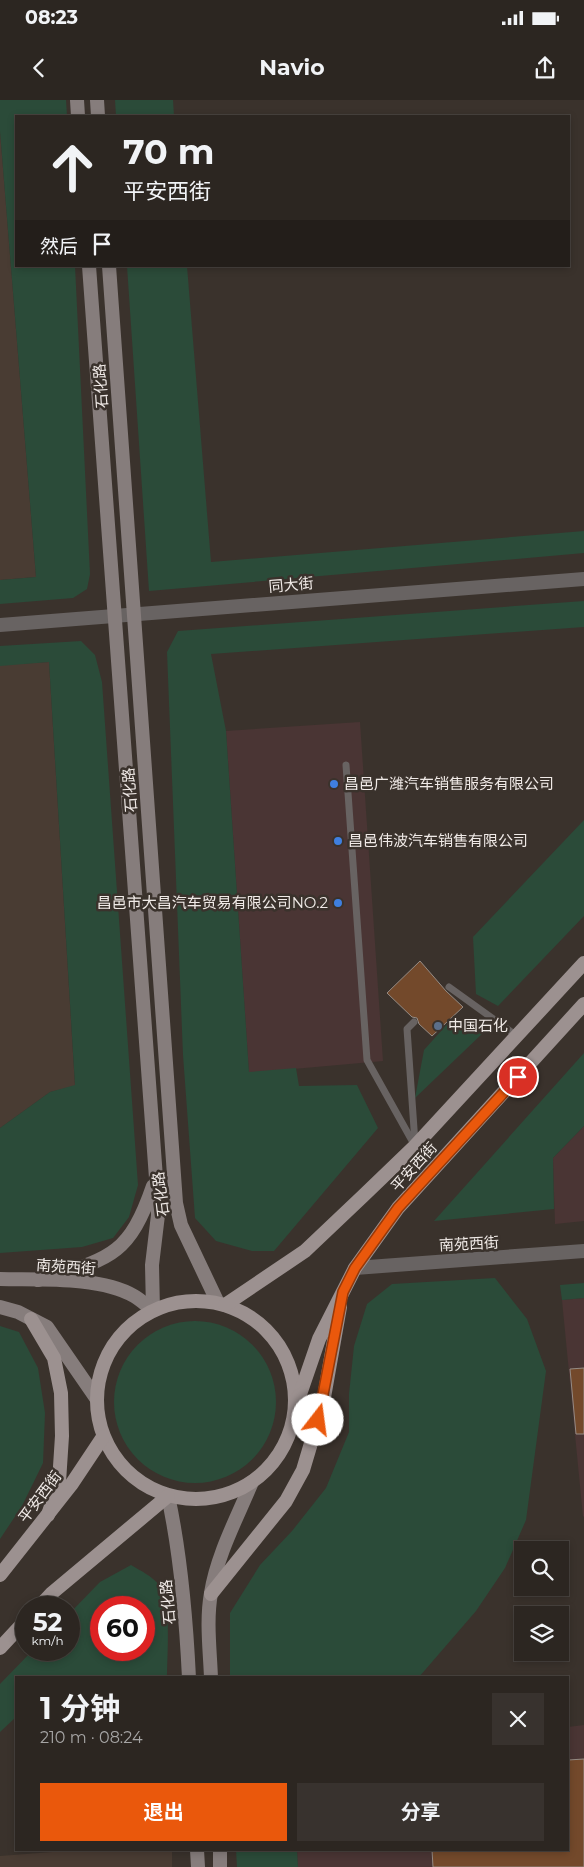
<!DOCTYPE html>
<html lang="zh">
<head>
<meta charset="utf-8">
<style>
  body { margin:0; font-family:Montserrat,"Noto Sans SC",sans-serif; background:#38322e; color:#f1f3f6; height:100vh; display:flex; flex-direction:column; font-size:19px; white-space:nowrap }
  * { box-sizing:border-box; margin:0 }
  p { font-size:16px; color:#a6a5a5 }
  .icon { flex:none; width:28px; height:28px; fill:none; stroke:currentColor; stroke-width:2; stroke-linecap:round; stroke-linejoin:round }
  .map { position:relative; flex:1; overflow:hidden }
  .panel { position:absolute; left:15px; top:1576px; width:554px; height:175px; display:flex; flex-direction:column; background:#2c2621; border-radius:0px; box-shadow:0 2px 8px #0003,0 0 0 1px #48433f }
  .panel>* { flex:none }
  .hud { position:absolute; left:15px; top:15px; width:555px; height:152px; border-radius:0px; box-shadow:0 2px 8px #0003,0 0 0 1px #48433f; background:#2c2621; color:#f1f3f6; overflow:hidden }
  .controls { position:absolute; left:514px; top:1441px; display:grid; gap:10px }
  .controls a { display:grid; place-items:center; width:55px; height:55px; border-radius:0px; background:#2c2621; box-shadow:0 2px 8px #0003,0 0 0 1px #48433f; font-size:25px }
  .speed { position:absolute; left:15px; top:1496px; display:flex; gap:10px; font-size:25px; font-weight:700; text-align:center }
  .speed>* { display:grid; place-content:center; width:65px; height:65px; border-radius:50%; background:#2c2621; box-shadow:0 2px 8px #0003,0 0 0 1px #48433f; line-height:1 }
  .speed small { font-size:12px; font-weight:400 }
  .speed .limit { border:8px solid #d22; background:#fff; color:#111 }
  .pin { position:absolute; display:grid; place-items:center; width:42px; height:42px; color:#fff; margin:-21px; border:2px solid #fff; border-radius:50%; box-shadow:0 1px 5px #0007 }
  .me { position:absolute; width:55px; margin:-28px; rotate:15deg; stroke-linejoin:round; filter:drop-shadow(0 0 4px #0008) }
  .turn { display:flex; align-items:center; gap:18px; height:105px; padding:0 25px; font-size:22px }
  .turn .icon { width:65px; height:65px; stroke-width:2.5 }
  .turn b { display:block; font-size:35px; line-height:42px }
  .then { display:flex; align-items:center; height:48px; padding:0 25px; background:#0003; gap:10px; font-size:19px }
  .round { display:grid; place-items:center; flex:none; width:52px; height:52px; border-radius:0px; background:#38322e }
  .overview { display:flex; align-items:center; justify-content:space-between; height:85px; padding:0 25px }
  h1 { font-size:30px; font-weight:700; line-height:38px }
  .cta { display:flex; gap:10px; margin-top:auto; padding:10px 25px }
  .cta a { flex:1; height:58px; border-radius:0px; background:#ea580c; color:#fff; font-size:20px; font-weight:700; line-height:58px; text-align:center }
  .cta a+a { background:#38322e; color:#f1f3f6 }
  .status { display:flex; justify-content:space-between; align-items:center; height:35px; padding:0 25px; background:#2c2621; direction:ltr }
  .status svg { height:14px; fill:currentColor }
  header { display:flex; justify-content:space-between; align-items:center; height:65px; padding:0 25px; background:#2c2621; font-size:22px; font-weight:700 }
  .map>svg:first-child { display:block }
</style>
</head>
<body>
<div class="status"><b>08:23</b><svg viewBox="0 0 49 12"><path d="M0 12V9h3v3zM5 12V6h3v6zM10 12V3h3v9zM15 12V0h3v12zM26 1h20v11H26zM47 4h2v5h-2z"/></svg></div>
<header><svg class="icon" aria-label="back" viewBox="0 0 24 24"><path d="M15 5l-7 7 7 7"/></svg>Navio<svg class="icon" aria-label="share" viewBox="0 0 24 24"><path d="M12 15V3M7 8l5-5 5 5M5 13v7h14v-7"/></svg></header>
<div class="map">
<svg width="584" height="1767" viewBox="0 0 584 1767">
  <rect width="100%" height="100%" fill="#3a322c"/>
  <g fill="#4a3534">
    <polygon points="360,622 383,961 249,973 226,631"/>
    <polygon points="584,1026 584,1121 555,1124 553,1058"/>
    <polygon points="584,1198 584,1416 583,1417 562,1200"/>
    <polygon points="584,1625 584,1767 298,1767 297,1750 568,1750 568,1627"/>
  </g>
  <g fill="#493c33">
    <polygon points="0,31 36,477 0,480"/>
    <polygon points="49,562 75,986 50,992 0,1028 0,565"/>
    <polygon points="78,1750 172,1750 172,1767 0,1767 0,1756"/>
  </g>
  <g fill="#2b4b39" fill-rule="evenodd">
    <polygon points="0,0 66,0 67,16 16,16 16,166 75,166 90,474 87,489 73,498 0,504 0,480 36,477 0,31"/>
    <polygon points="115,0 173,0 174,16 116,16"/>
    <polygon points="127,166 187,166 211,462 584,431 584,453 149,491"/>
    <polygon points="584,501 584,527 211,554 226,631 249,972 296,968 299,986 357,985 378,1028 274,1151 252,1151 216,1141 195,1118 183,955 167,552 178,531"/>
    <polygon points="81,541 95,555 102,582 138,1085 129,1117 113,1138 82,1147 0,1153 0,1028 50,992 75,985 49,562 0,566 0,546"/>
    <polygon points="584,720 584,816 498,906 476,894 473,837"/>
    <polygon points="450,921 485,931 415,998 424,950"/>
    <polygon points="584,953 584,1026 553,1058 554,1109 434,1121"/>
    <polygon points="495,1178 527,1219 546,1271 526,1420 505,1468 476,1511 419,1577 230,1577 230,1513 260,1465 292,1431 326,1388 349,1332 349,1294 354,1246 367,1204 392,1184"/>
    <polygon points="584,1183 584,1198 562,1200 560,1185"/>
    <circle cx="195" cy="1302" r="81"/>
    <polygon points="0,1226 19,1232 38,1268 45,1313 43,1363 22,1406 0,1439"/>
    <path d="M131,1465C141,1471 152,1476 159,1485C172,1500 167,1557 167,1577L16,1578V1617L0,1632V1584L33,1550H69V1514L100,1482ZM101,1508H144V1550H101Z"/>
    <polygon points="236,1750 297,1750 298,1767 237,1767"/>
  </g>
  <g fill="#73492b" stroke="#958b84">
    <polygon points="420,861 446,891 463,907 432,936 419,924 417,918 412,917 387,893"/>
    <polygon points="584,1268 584,1334 576,1334 570,1269"/>
    <polygon points="584,1659 584,1767 433,1767 432,1750 568,1750 568,1660"/>
  </g>
  <g fill="none" stroke-linecap="round" stroke-linejoin="round">
    <g stroke="#686362" stroke-width="7">
      <polyline points="346,665 367,960 415,1046"/>
      <polyline points="449,887 517,936"/>
      <polyline points="414,922 407,929 415,1043"/>
    </g>
    <g stroke="#686362" stroke-width="14">
      <polyline points="0,525 584,479"/>
      <polyline points="355,1168 584,1151"/>
    </g>
    <g stroke="#867d7c" stroke-width="14">
      <polyline points="77,0 78,16"/>
      <polyline points="97,0 98,16"/>
      <polyline points="89,166 156,1078 158,1115 152,1165 153,1210"/>
      <polyline points="109,166 176,1103 181,1125 218,1203"/>
      <path d="M0,1179C39,1180 100,1176 134,1196C141,1200 147,1206 153,1210"/>
      <path d="M38,1180C107,1159 128,1159 153,1086"/>
      <polyline points="0,1207 18,1212 47,1227 96,1298"/>
      <path d="M168,1396C181,1456 186,1516 189,1578"/>
      <path d="M211,1578C210,1550 206,1521 211,1493C217,1455 237,1418 252,1382"/>
      <polyline points="197,1750 198,1767"/>
      <polyline points="220,1750 220,1767"/>
    </g>
    <g stroke="#9c9190" stroke-width="14">
      <circle cx="196" cy="1300" r="99"/>
      <polyline points="225,1205 305,1151 363,1096 415,1046 584,863"/>
      <polyline points="31,1219 54,1258 61,1293 62,1336 59,1382 48,1415"/>
      <polyline points="297,1303 319,1239 355,1168 398,1108 584,904"/>
      <polyline points="0,1475 71,1385 103,1337"/>
      <polyline points="211,1494 286,1401 303,1370 323,1303 340,1207"/>
      <polyline points="38,1508 52,1493 168,1396"/>
      <polyline points="0,1548 26,1520"/>
    </g>
  </g>
  <g fill="none" stroke-linecap="round" stroke-linejoin="round">
    <g stroke="#983908" stroke-width="12">
      <polyline id="route" points="318,1320 343,1192 355,1168 398,1108 518,977"/>
    </g>
    <use href="#route" stroke="#ea580c" stroke-width="9"/>
  </g>
  <g fill="#3f7fe0" stroke="#3a322c" stroke-width="2">
    <circle cx="334" cy="684" r="5"/>
    <circle cx="338" cy="741" r="5"/>
    <circle cx="338" cy="803" r="5"/>
  </g>
  <circle fill="#5c6f8a" stroke="#3a322c" stroke-width="2" cx="438" cy="926" r="5"/>
  <g text-anchor="middle" stroke-width="5" stroke-linejoin="round" paint-order="stroke">
    <g font-size="15" fill="#f0eae7" stroke="#3a322c">
      <text transform="translate(101 286) rotate(-94)" y="5">石化路</text>
      <text transform="translate(291 485) rotate(-5)" y="5">同大街</text>
      <text transform="translate(130 690) rotate(-94)" y="5">石化路</text>
      <text transform="translate(414 1067) rotate(-48)" y="5">平安西街</text>
      <text transform="translate(161 1094) rotate(-97)" y="5">石化路</text>
      <text transform="translate(469 1144) rotate(-3)" y="5">南苑西街</text>
      <text transform="translate(66 1167) rotate(4)" y="5">南苑西街</text>
      <text transform="translate(40 1397) rotate(-53)" y="5">平安西街</text>
      <text transform="translate(168 1502) rotate(-95)" y="5">石化路</text>
    </g>
    <g font-size="15" fill="#f0eae7" stroke="#3a322c" text-anchor="start">
      <text x="344" y="689">昌邑广潍汽车销售服务有限公司</text>
      <text x="348" y="746">昌邑伟波汽车销售有限公司</text>
      <text x="328" y="808" text-anchor="end">昌邑市大昌汽车贸易有限公司NO.2</text>
      <text x="448" y="931">中国石化</text>
    </g>
  </g>
</svg>
<div class="controls">
<a><svg class="icon" aria-label="search" viewBox="0 0 24 24"><circle cx="10" cy="10" r="6"/><path d="M15 15l6 6"/></svg></a>
<a><svg class="icon" aria-label="layers" viewBox="0 0 24 24"><path d="M12 4l9 5-9 5-9-5zM3 14l9 5 9-5"/></svg></a>
</div>
<div class="speed"><div>52<small>km/h</small></div><div class="limit">60</div></div>
<div class="pin" style="left:518px;top:977px;background:#d93025"><svg class="icon" aria-label="arrive" viewBox="0 0 24 24"><path d="M6 21V4h12l-3 4 3 4H6"/></svg></div>
<svg class="me" style="left:318px;top:1320px" viewBox="-20 -20 40 40"><circle r="19" fill="#fff"/><path d="M0-13L10 11 0 6-10 11z" fill="#ea580c"/></svg>
<div class="hud">
<div class="turn"><svg class="icon" aria-label="ahead" viewBox="0 0 24 24"><path d="M12 20V5M6 11l6-6 6 6"/></svg><div><b>70 m</b>平安西街</div></div>
<div class="then">然后<svg class="icon" aria-label="arrive" viewBox="0 0 24 24"><path d="M6 21V4h12l-3 4 3 4H6"/></svg></div>
</div>
<section class="panel">
<div class="overview"><div><h1>1 分钟</h1><p>210 m · 08:24</p></div><a class="round"><svg class="icon" aria-label="close" viewBox="0 0 24 24"><path d="M6 6l12 12M18 6L6 18"/></svg></a></div>
<div class="cta"><a>退出</a><a>分享</a></div>
</section>
</div>
</body>
</html>
